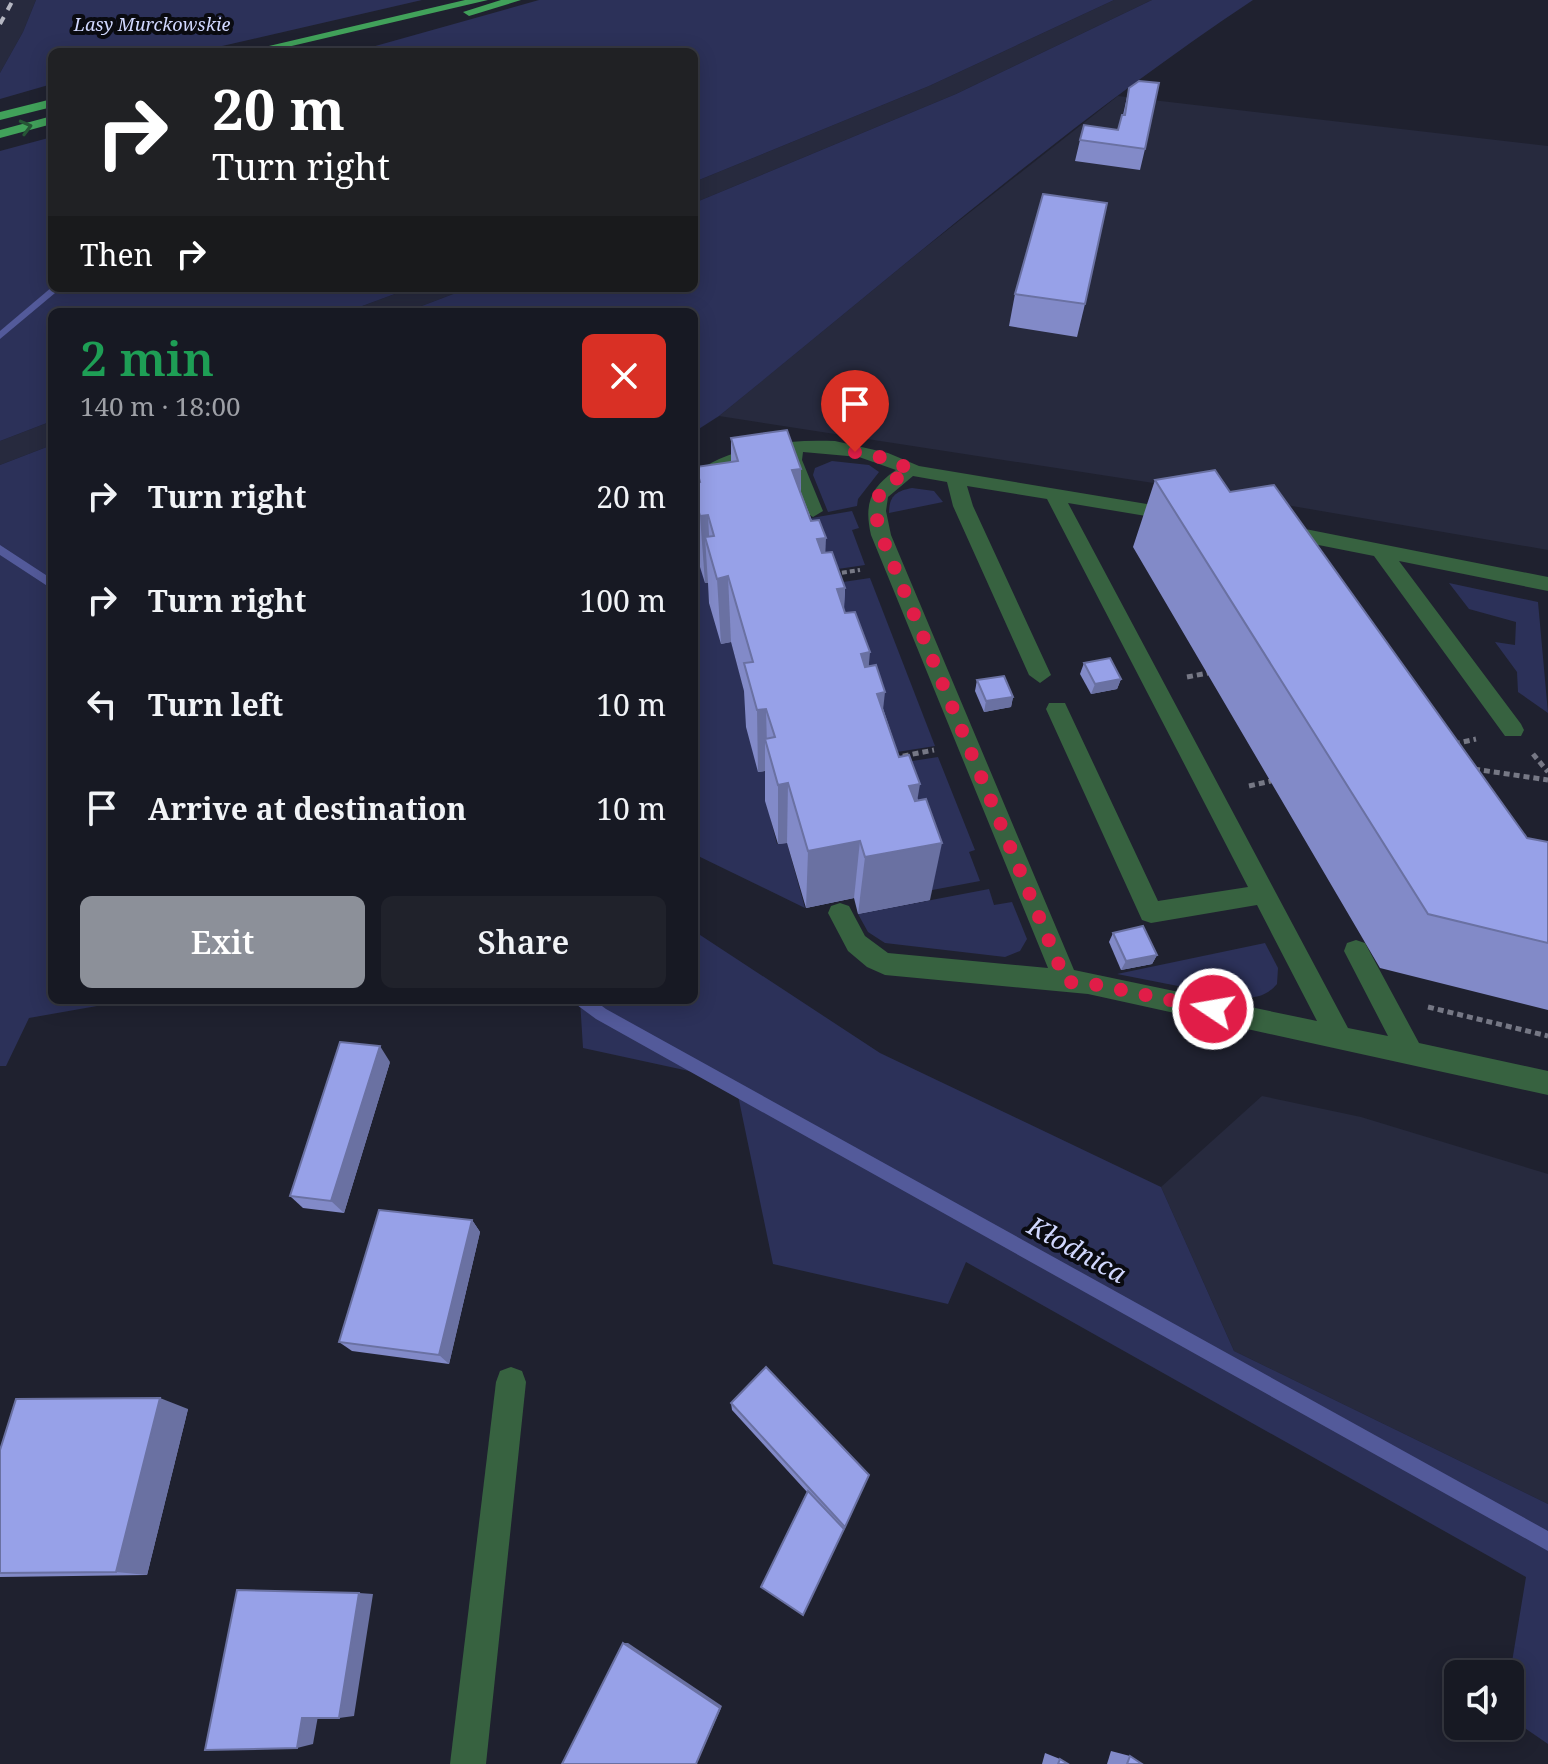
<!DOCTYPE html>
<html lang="en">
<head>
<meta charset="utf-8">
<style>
  body { margin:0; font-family:"Noto Serif",serif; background:#20222b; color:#f1f3f6; height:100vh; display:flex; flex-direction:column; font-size:30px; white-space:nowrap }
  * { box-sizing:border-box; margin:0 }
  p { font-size:26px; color:#9ea0a6 }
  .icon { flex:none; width:44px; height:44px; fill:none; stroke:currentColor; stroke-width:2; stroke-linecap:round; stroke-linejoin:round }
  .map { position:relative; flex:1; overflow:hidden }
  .sheet { position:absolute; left:48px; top:308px; width:650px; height:696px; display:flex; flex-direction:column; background:#171923; border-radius:12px; box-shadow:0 4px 20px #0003,0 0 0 2px #363841 }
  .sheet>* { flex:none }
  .hud { position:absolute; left:48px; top:48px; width:650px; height:244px; border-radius:12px; box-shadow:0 4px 20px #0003,0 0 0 2px #363841; background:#202124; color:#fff; overflow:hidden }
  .fabs { position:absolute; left:1444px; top:1660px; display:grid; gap:16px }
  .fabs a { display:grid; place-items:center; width:80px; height:80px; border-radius:12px; background:#171923; box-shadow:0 4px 20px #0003,0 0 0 2px #363841; font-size:40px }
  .pin { position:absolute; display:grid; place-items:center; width:68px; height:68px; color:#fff; margin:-82px -34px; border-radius:50% 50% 50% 0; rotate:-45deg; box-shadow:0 0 8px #0007 }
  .pin .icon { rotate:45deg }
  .me { position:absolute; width:88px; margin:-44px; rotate:282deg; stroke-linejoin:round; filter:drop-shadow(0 0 6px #0008) }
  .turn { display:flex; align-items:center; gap:28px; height:168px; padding:0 32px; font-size:36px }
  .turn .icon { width:104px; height:104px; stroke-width:2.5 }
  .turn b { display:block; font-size:56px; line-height:68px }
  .then { display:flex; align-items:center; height:76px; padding:0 32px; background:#0003; gap:16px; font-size:30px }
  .round { display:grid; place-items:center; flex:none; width:84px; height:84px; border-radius:12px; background:#20222b }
  .head { display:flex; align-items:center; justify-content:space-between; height:136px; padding:0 32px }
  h1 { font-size:48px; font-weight:600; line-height:60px; color:#1e9e55 }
  .action { display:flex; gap:16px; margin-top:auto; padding:16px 32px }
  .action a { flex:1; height:92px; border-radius:12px; background:#8c9099; color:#fff; font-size:32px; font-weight:600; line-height:92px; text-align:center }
  .action a+a { background:#20222b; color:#f1f3f6 }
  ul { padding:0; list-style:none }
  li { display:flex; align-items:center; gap:24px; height:104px; padding:0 32px }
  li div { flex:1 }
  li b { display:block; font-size:30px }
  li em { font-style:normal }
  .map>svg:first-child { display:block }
</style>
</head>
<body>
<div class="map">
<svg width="1548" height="1764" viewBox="0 0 1548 1764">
  <rect width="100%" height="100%" fill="#1f212f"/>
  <g fill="#272a3e">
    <polygon points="0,0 36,0 23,32 0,73"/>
    <polygon points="1114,0 1152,0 956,94 694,203 694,182 929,86"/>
    <polygon points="1118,96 1548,146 1548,550 1205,491 719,416 917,254"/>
    <polygon points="411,288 469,288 406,312 346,312"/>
    <polygon points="52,421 52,445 0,465 0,441"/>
    <polygon points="1262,1096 1361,1117 1548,1174 1548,1504 1234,1351 1161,1187"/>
  </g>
  <g fill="#2c3159">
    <polygon points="36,0 422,0 196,52 52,52 52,84 0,99 0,73 23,32"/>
    <polygon points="539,0 1114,0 929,86 694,182 694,52 354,52"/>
    <path d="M1152,0H1253C1065,125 895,274 719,416L694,432V312H406L469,288H694V203L956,94Z"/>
    <polygon points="52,137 52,288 411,288 346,312 52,312 52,421 0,441 0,151"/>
    <polygon points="52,445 52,1000 131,1000 29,1018 6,1066 0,1066 0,465"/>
    <polygon points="832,461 869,465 879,472 858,499 857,506 828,512 813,475 815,468"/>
    <path d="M912,488L934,491L943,502L889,513C889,496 896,491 912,488Z"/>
    <polygon points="694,502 705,583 712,582 721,644 731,642 754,726 759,772 767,771 766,801 777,844 787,843 805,908 694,854"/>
    <polygon points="852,511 859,528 852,530 865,565 804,574 794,521"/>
    <polygon points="870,578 935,746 878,755 816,586"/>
    <polygon points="1449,583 1538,602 1548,713 1518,692 1517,672 1495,642 1515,645 1516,622 1469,609"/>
    <polygon points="938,757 975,850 969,852 980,881 927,891 874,767"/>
    <polygon points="989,889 994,905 1012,902 1027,939 1020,951 1005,957 885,943 868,932 858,914"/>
    <polygon points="694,931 880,1053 1161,1187 1234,1351 1548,1504 1548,1744 1510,1718 1510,1674 1526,1577 966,1262 948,1304 773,1264 735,1081 583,1048 580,1000 694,1000"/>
    <path d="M1265,943L1278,968L1277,984C1266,997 1255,998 1239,998L1117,974Z"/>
  </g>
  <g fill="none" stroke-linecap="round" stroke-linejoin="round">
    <g fill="#535a9a" fill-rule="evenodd">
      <polygon points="52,287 61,288 0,339 0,331"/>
      <polygon points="0,545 52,579 52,589 0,555"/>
      <polygon points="575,1000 594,1000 606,1009 1548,1531 1548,1551 596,1019 577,1005"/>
    </g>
    <polyline stroke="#767885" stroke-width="4" stroke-dasharray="5 3" stroke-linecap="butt" points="834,574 860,570"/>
    <g stroke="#767885" stroke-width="5" stroke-dasharray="6 4" stroke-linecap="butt">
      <polyline points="1187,677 1208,673"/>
      <polyline points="1454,744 1476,739"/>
      <polyline points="1533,754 1548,772"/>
      <polyline points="893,758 934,750"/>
      <polyline points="1474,769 1548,780"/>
      <polyline points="1249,786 1271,781"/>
      <polyline points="1428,1007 1548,1036"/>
    </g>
    <g fill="#376240" fill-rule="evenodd">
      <path d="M835,441L888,453L919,466L1183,510L1186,515L1183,520L1176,521L1068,503L1348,1028L1388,1036L1344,951L1347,943L1356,940L1365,943L1419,1043L1548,1071V1095L1088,994L885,975L867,967L848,951L828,913L831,906L840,903L849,906L865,936L888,953L1048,968L871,535C864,504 870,488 896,470L859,457L803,452L802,460L823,511L813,517L803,511L784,460L785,453L742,463L694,488V473C736,445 786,439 835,441ZM913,476L947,482L953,506L1029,675L1040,683L1051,675L973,506L967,486L1047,499L1248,887L1158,901L1065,703H1049L1046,709L1142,920L1151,923L1257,905L1317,1021L1074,970L891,535L886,511L888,497Z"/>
      <polygon points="1280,524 1548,577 1548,591 1399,561 1521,724 1524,730 1521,736 1505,736 1374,556 1273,536 1270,531 1273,526"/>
    </g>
    <polygon fill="#376240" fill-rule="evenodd" points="511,1367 522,1371 526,1382 486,1764 450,1764 496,1382 500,1371"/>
    <g fill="#41a15a" fill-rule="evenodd">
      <polygon points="465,0 488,0 266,52 243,52"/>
      <polygon points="501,0 521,0 469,16 463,12"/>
      <polygon points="52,99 52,107 0,120 0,112"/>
      <polygon points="52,116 52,124 0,138 0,130"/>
    </g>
    <polyline stroke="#b5b7c2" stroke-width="4" stroke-dasharray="8 8" stroke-linecap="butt" points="0,24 13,0"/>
  </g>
  <g fill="#828ac8">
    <polygon points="1129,88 1145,149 1140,170 1075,161 1080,140 1118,130 1123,115"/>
    <polygon points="1015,294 1085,304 1077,337 1009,326"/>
    <polygon points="731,438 801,469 801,493 825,553 845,588 844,610 869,666 899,757 918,800 930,900 858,914 854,898 806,908 787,843 778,844 765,801 765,771 758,772 746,727 744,691 731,642 721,644 709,603 708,583 705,583 695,551 694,483 697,483 696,467 731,462"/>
    <polygon points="1155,480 1230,492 1527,838 1548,842 1548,1010 1380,968 1133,547"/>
    <polygon points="1084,663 1121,679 1117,689 1091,694 1080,674"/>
    <polygon points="977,680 1013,697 1011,707 984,712 975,691"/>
    <polygon points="1113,933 1157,955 1152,964 1121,970 1109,942"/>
    <polygon points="390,1062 344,1213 303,1208 290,1196"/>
    <polygon points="472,1220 480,1232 449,1364 352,1351 339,1342"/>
    <polygon points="731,1403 845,1527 803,1615 761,1587 807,1492 732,1410"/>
    <polygon points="188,1409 147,1575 0,1577 0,1450"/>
    <polygon points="1111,1751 1130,1756 1142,1764 1107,1764"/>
    <polygon points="1045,1753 1060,1759 1068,1764 1042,1764"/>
  </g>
  <g fill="#6a71a2">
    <polygon points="801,469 800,537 792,470"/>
    <polygon points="708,515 710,554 705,537 708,583 705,583 700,516"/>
    <polygon points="826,538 823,605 817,539"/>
    <polygon points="728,576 731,642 721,644 717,579"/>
    <polygon points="845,588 841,653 837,589"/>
    <polygon points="870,652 864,716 861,654"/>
    <polygon points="1121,679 1117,689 1091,694 1095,684"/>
    <polygon points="885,692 878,755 877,694"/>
    <polygon points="1013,697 1011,707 984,712 986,701"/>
    <polygon points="766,709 767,746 765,739 765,771 758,772 757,710"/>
    <polygon points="788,783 787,843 778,844 778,785"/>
    <polygon points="920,784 910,844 909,786"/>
    <polygon points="860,841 854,898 806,908 808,851"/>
    <polygon points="942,843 930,900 858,914 865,857"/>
    <polygon points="1157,955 1152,964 1121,970 1126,961"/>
    <polygon points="380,1046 390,1062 344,1213 331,1201"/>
    <polygon points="472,1220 480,1232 449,1364 439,1355"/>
    <polygon points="160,1398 188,1409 147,1575 116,1572"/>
    <polygon points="359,1593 373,1594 354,1716 339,1718"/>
    <polygon points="623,1643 628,1643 722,1706 696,1764"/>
    <polygon points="318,1716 313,1744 297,1748 302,1718"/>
  </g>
  <g fill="#97a1e8" stroke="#6a71a2" stroke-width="2">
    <polygon points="1139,81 1159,83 1145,149 1080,140 1084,125 1118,130 1122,115 1125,115 1129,88"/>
    <polygon points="1043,194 1107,203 1085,304 1015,294"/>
    <polygon points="787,430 801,469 792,470 811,521 819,520 826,538 817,539 822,553 832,552 845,588 837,589 845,613 855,612 870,652 861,654 865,667 876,665 885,692 877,694 899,757 909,755 920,784 909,786 915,801 926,799 942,843 865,857 860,841 808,851 788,783 778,785 765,739 775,737 766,709 757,710 744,663 753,662 728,576 717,579 705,537 714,536 708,515 700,516 694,495 694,483 700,482 696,467 738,461 731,438"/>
    <polygon points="1215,470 1230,492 1274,485 1527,838 1548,842 1548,943 1428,914 1155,480"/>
    <polygon points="1110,658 1121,679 1095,684 1084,663"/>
    <polygon points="1004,676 1013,697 986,701 977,680"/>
    <polygon points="1143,926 1157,955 1126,961 1113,933"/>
    <polygon points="340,1042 380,1046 331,1201 290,1196"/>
    <polygon points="379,1210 472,1220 439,1355 339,1342"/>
    <polygon points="766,1367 869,1475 845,1527 731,1403"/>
    <polygon points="160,1398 116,1572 0,1573 0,1450 16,1399"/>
    <polygon points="808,1491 844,1529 803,1615 761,1587"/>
    <polygon points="237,1590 359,1593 339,1718 302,1718 297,1748 205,1750"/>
    <polygon points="623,1643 720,1708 696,1764 562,1764"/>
    <polygon points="1130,1756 1142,1764 1127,1764"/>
    <polygon points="1060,1759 1068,1764 1058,1764"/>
  </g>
  <defs><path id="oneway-chevron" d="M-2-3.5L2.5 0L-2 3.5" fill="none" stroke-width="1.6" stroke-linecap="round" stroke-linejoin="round" transform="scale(2)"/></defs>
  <use stroke="#265636" href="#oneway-chevron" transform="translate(26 127) rotate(-15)"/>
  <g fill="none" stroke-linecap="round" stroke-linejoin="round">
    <path stroke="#e11d48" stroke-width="14" stroke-dasharray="0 25.2" d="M855,452L880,457L911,469C878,491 869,496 881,535L1066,982L1088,983L1213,1009"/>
  </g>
  <g text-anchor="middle" stroke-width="8" stroke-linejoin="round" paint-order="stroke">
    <g font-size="18" font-style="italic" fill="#d1d8fe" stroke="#0a0b11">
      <text x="152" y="31">Lasy Murckowskie</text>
    </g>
    <g font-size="26" font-style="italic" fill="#d0d7fd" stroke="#0a0b11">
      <text transform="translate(1077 1250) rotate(29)" y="9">Kłodnica</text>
    </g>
  </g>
</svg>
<div class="fabs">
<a><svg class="icon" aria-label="sound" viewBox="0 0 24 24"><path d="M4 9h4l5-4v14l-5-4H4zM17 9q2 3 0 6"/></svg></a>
</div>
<div class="pin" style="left:855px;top:452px;background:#d93025"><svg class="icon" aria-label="arrive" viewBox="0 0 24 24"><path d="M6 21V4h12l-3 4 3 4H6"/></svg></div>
<svg class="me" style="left:1213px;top:1009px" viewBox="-20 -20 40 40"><circle r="17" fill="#e11d48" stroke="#fff" stroke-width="3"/><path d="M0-11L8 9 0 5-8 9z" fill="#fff"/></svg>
<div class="hud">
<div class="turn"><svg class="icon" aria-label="right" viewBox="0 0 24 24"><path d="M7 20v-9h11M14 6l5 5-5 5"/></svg><div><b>20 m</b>Turn right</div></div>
<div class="then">Then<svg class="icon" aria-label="right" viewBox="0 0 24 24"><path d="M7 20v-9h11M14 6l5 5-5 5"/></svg></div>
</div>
<section class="sheet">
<div class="head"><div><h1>2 min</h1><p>140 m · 18:00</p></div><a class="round" style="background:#d93025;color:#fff"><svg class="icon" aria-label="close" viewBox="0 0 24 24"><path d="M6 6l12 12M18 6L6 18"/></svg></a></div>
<ul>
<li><svg class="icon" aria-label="right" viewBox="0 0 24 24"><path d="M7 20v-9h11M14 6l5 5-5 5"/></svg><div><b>Turn right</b></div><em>20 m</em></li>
<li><svg class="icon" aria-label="right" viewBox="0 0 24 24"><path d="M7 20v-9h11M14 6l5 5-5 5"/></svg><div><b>Turn right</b></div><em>100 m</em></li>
<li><svg class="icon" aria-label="left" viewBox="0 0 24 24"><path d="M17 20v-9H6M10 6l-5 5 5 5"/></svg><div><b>Turn left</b></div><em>10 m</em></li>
<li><svg class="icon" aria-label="arrive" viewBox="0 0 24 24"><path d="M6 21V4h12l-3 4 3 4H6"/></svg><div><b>Arrive at destination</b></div><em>10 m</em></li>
</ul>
<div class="action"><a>Exit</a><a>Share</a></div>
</section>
</div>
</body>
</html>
